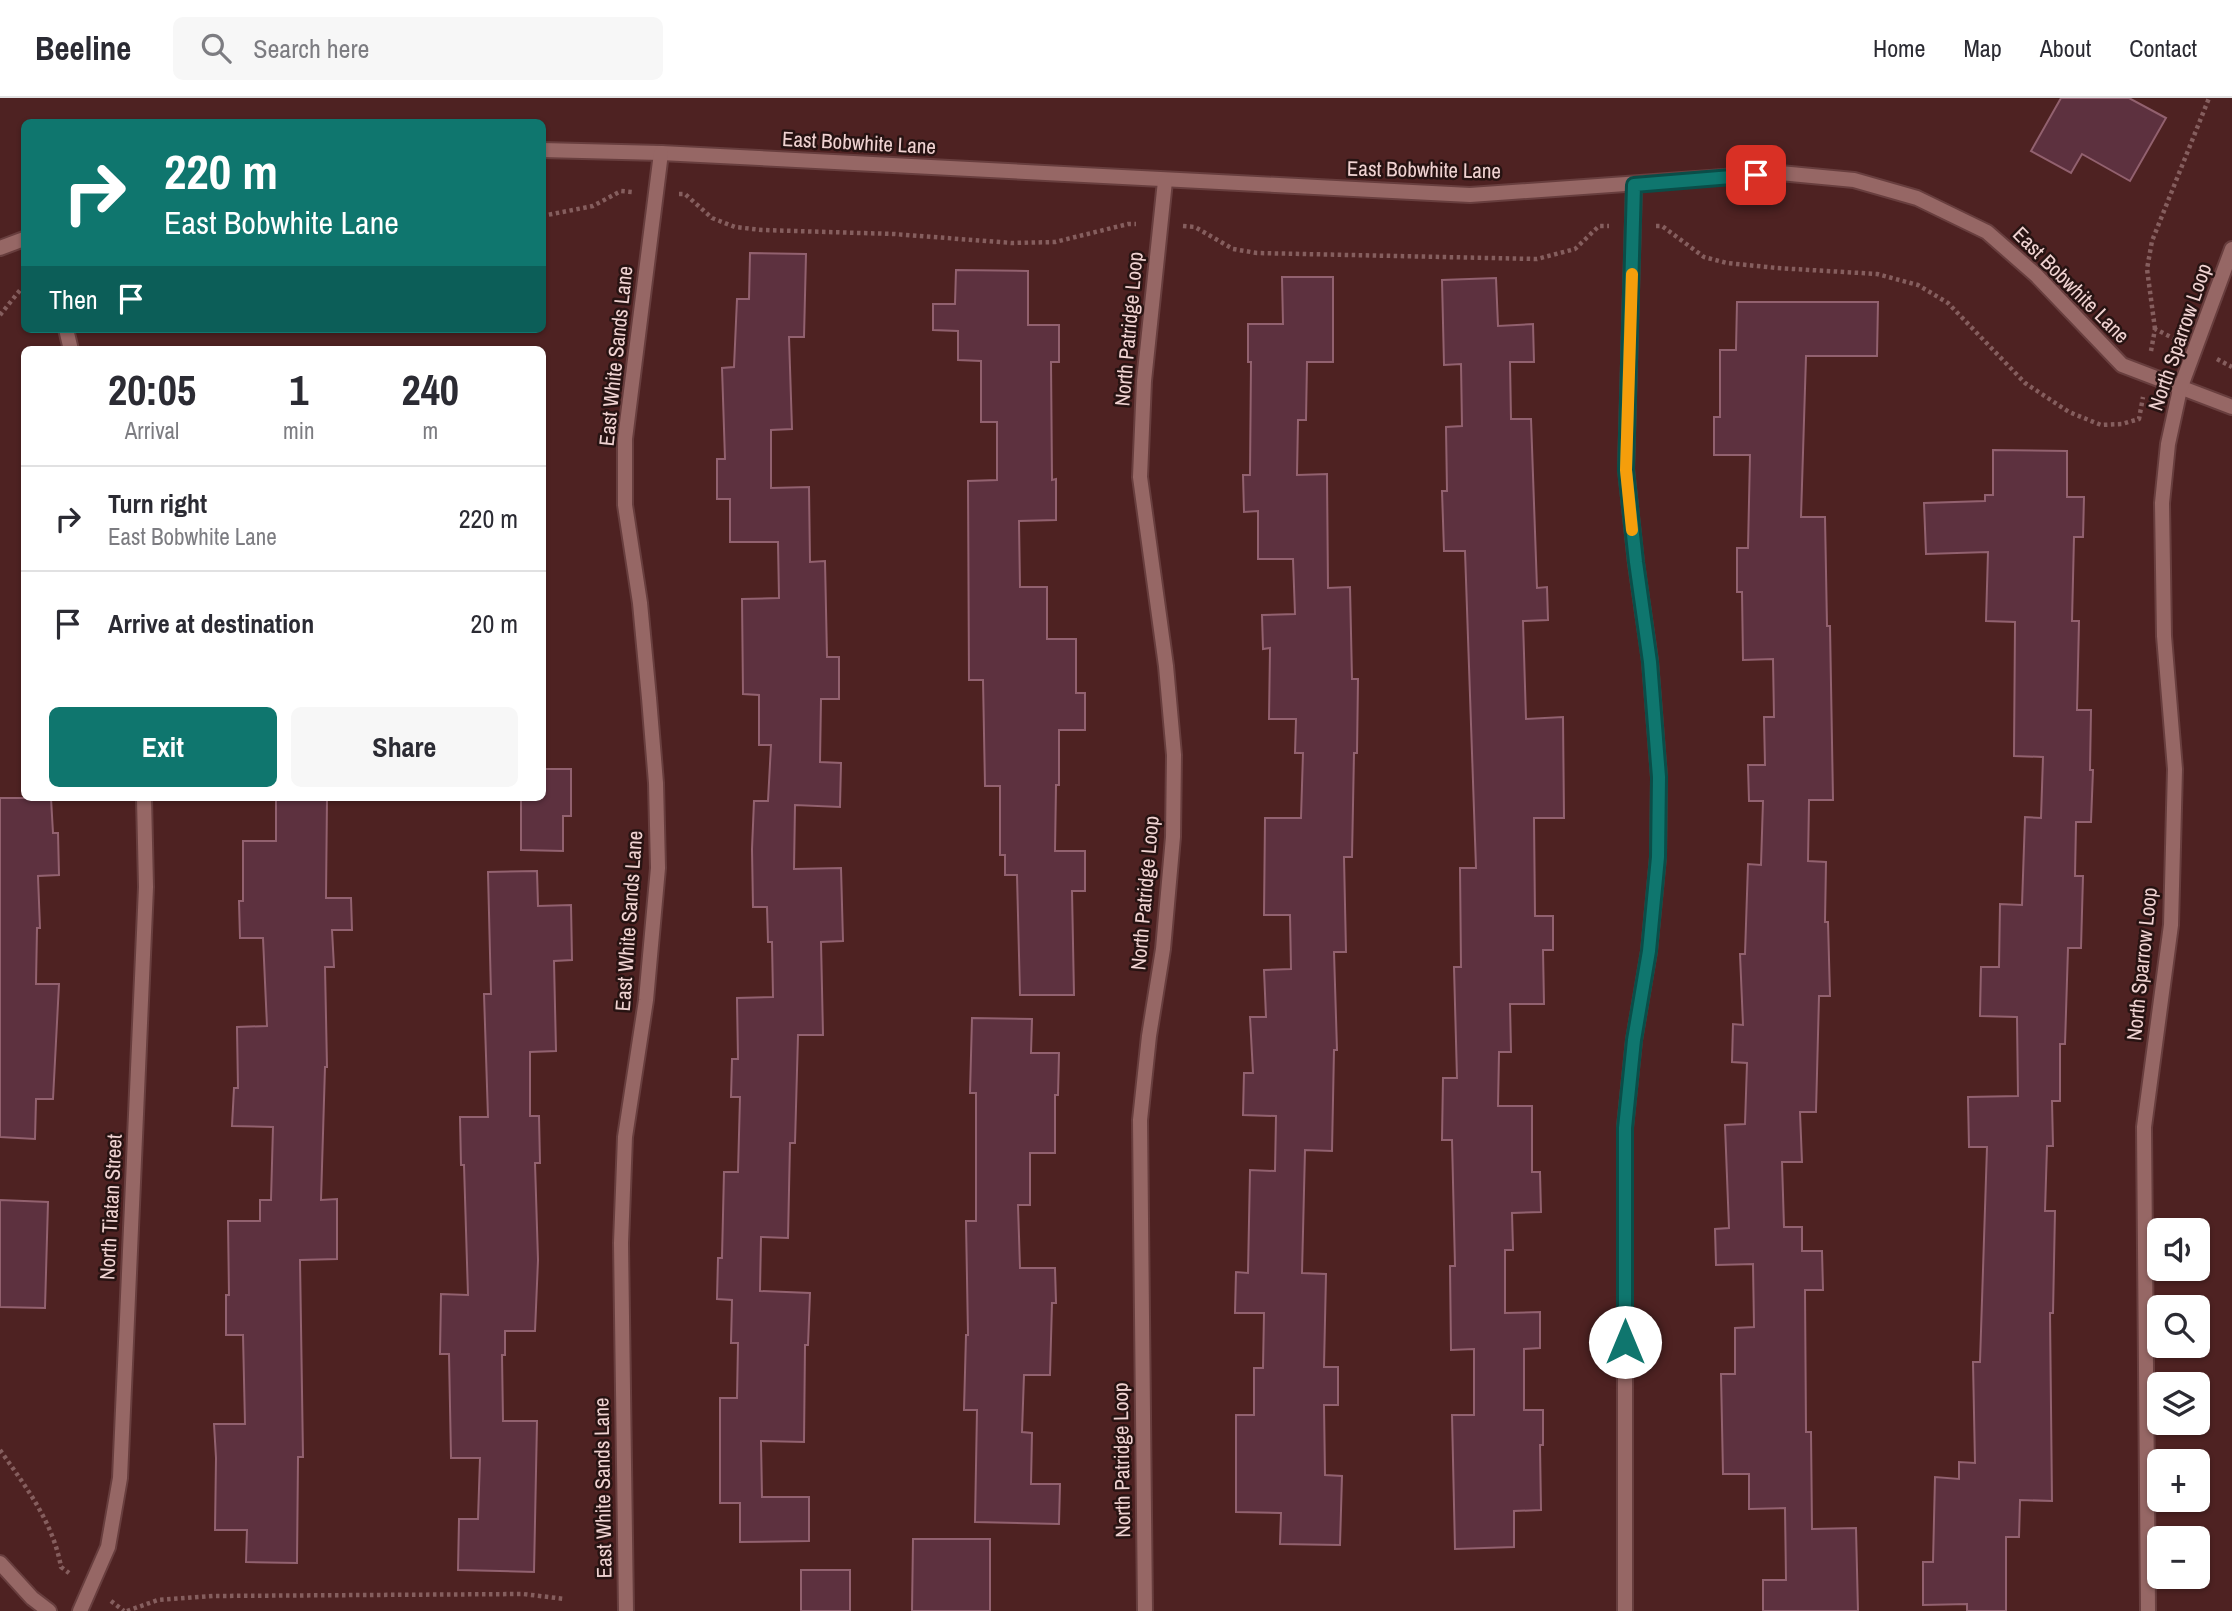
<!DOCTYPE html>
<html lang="en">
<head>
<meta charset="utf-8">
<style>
  body { margin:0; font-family:"Archivo Narrow",sans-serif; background:#f7f7f7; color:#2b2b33; height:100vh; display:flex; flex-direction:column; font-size:26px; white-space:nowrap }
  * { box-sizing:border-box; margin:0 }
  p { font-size:23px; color:#7c7c81 }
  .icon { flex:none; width:38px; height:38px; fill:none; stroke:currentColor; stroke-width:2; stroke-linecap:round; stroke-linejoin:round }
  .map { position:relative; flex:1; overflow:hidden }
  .side { position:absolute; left:21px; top:248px; width:525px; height:455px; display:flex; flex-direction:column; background:#fff; border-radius:10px; box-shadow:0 2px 5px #0004 }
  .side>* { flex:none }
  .hud { position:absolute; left:21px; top:21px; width:525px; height:214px; border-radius:10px; box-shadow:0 2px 5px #0004; background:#0f766e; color:#fff; overflow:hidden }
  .fabs { position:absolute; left:2147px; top:1120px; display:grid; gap:14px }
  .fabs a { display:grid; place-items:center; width:63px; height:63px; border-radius:10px; background:#fff; box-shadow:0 2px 5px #0004; font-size:35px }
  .pin { position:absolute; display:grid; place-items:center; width:60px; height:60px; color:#fff; margin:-30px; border-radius:14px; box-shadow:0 4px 10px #0006 }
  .me { position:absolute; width:77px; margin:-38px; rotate:0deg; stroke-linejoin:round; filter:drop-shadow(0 0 5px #0008) }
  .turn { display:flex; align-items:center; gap:24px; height:147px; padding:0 28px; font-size:32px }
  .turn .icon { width:91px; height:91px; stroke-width:2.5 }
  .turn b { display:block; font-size:49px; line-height:60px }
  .then { display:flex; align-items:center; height:66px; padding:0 28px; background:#0003; gap:14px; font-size:26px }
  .eta { display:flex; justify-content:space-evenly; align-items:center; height:119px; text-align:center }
  .eta b { font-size:42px; font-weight:800; line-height:49px }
  .button { display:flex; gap:14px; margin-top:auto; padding:14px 28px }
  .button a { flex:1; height:80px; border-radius:10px; background:#0f766e; color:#fff; font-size:28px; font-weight:800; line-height:80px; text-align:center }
  .button a+a { background:#f7f7f7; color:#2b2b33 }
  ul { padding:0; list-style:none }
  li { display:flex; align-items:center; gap:21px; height:105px; padding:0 28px; border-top:2px solid #e1e1e2 }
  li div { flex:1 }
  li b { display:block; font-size:26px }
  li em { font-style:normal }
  header { display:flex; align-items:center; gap:42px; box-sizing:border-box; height:98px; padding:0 35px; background:#fff; border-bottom:2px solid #e1e1e2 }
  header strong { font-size:33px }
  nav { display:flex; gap:38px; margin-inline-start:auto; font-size:24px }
  .search { width:490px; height:63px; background:#f7f7f7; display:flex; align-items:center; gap:18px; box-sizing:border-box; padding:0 24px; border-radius:10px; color:#7c7c81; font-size:26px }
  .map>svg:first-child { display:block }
</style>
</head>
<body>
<header>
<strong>Beeline</strong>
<div class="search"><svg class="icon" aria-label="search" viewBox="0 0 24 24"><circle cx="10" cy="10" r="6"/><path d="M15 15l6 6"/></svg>Search here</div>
<nav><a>Home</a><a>Map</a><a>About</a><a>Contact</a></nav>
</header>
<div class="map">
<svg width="2232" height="1513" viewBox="0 0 2232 1513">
  <rect width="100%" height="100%" fill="#4e2222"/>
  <g fill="#5d313f" stroke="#92616f" stroke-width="2">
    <polygon points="2061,0 2129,0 2166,20 2130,83 2082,56 2071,75 2031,53"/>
    <polygon points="750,155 806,156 804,239 789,239 792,331 771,332 771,390 809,389 810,464 825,463 827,559 839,559 839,601 821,601 820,664 841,665 840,709 795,707 794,771 841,770 843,843 821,844 823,937 798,937 795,1045 790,1045 788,1140 761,1139 760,1193 810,1195 808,1247 805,1247 804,1344 761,1343 762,1399 809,1399 809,1443 740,1444 740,1405 720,1405 720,1300 737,1300 738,1245 731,1245 732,1202 717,1201 718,1160 722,1160 724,1074 738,1074 740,999 731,999 732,961 738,961 737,900 773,899 772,844 768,844 767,809 753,809 752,751 754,703 768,703 771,647 759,647 759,597 743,596 742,501 779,500 778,444 730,444 730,401 717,401 717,361 725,361 722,270 734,269 737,201 749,201"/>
    <polygon points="956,172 1028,173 1028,227 1059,227 1059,264 1051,264 1052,382 1056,381 1056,422 1019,423 1020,489 1047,489 1047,541 1076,541 1076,595 1085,595 1085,632 1059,632 1059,687 1056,687 1055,753 1085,753 1085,793 1072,793 1074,897 1020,897 1017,777 1005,777 1005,757 1000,757 1000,688 985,688 983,582 969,582 968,383 997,382 997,324 981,324 981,263 958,262 958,233 933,232 933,206 955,206"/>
    <polygon points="1282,179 1333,179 1333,264 1307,264 1306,322 1298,322 1297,377 1327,376 1328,490 1350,489 1352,581 1358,581 1357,655 1354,655 1352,759 1344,759 1346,854 1334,854 1337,952 1334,952 1332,1053 1305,1052 1302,1175 1326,1176 1324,1269 1338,1269 1338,1307 1324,1307 1325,1377 1342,1378 1340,1447 1280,1446 1281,1415 1236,1414 1236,1317 1254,1317 1254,1270 1263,1270 1264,1215 1235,1215 1236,1174 1248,1175 1250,1072 1275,1073 1276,1018 1243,1017 1244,975 1253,975 1250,919 1266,919 1264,872 1291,871 1290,817 1264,817 1265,720 1301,720 1303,655 1295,655 1296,621 1269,621 1270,550 1263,551 1262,517 1295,516 1293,461 1258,461 1258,413 1244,414 1243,377 1250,377 1251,264 1248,264 1248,226 1283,226"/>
    <polygon points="1496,180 1498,228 1533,226 1534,264 1510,264 1511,321 1531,321 1537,490 1547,489 1548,522 1523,523 1526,621 1563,619 1564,720 1534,720 1535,818 1553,818 1553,852 1543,852 1544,906 1510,906 1511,954 1499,954 1498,1008 1532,1008 1532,1074 1540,1074 1541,1114 1512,1115 1513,1152 1505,1152 1505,1215 1540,1214 1540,1250 1524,1251 1524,1312 1543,1312 1543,1347 1540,1347 1541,1412 1514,1413 1514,1449 1455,1451 1452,1317 1474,1317 1474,1251 1451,1252 1450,1168 1455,1168 1452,1042 1442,1042 1443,980 1457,980 1454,869 1461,869 1460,770 1476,770 1465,453 1444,453 1442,393 1447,393 1446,329 1462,328 1461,266 1444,267 1442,182"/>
    <polygon points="1737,204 1878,204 1877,258 1806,258 1801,419 1825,419 1827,528 1830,528 1833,702 1809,702 1808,763 1826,764 1825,824 1828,824 1830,898 1819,898 1816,1014 1800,1014 1802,1064 1782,1064 1784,1129 1802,1129 1802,1153 1822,1153 1823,1192 1805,1192 1806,1334 1811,1334 1812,1431 1856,1430 1858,1513 1763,1513 1763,1482 1786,1482 1785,1410 1749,1411 1749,1376 1723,1376 1721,1276 1735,1276 1735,1230 1754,1229 1753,1166 1716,1167 1715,1131 1729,1130 1725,1027 1745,1026 1747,965 1732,964 1733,926 1743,927 1740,856 1745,856 1748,766 1761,767 1763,703 1749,703 1748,667 1765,667 1764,619 1774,619 1773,561 1743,562 1742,494 1737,494 1737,450 1748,450 1750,357 1714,357 1714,319 1720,319 1720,252 1736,252"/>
    <polygon points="1993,352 2067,353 2067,399 2084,399 2083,439 2074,439 2072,523 2079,523 2077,612 2091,612 2090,672 2093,672 2091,724 2076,724 2075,778 2083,778 2081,850 2068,850 2065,946 2060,946 2060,1003 2052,1003 2053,1048 2047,1048 2045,1113 2055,1113 2053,1215 2050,1215 2052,1403 2020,1402 2019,1439 2006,1439 2006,1513 1967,1513 1967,1506 1923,1507 1923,1464 1933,1464 1935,1379 1959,1381 1959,1364 1975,1365 1973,1264 1980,1264 1987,1049 1969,1049 1968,999 2018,998 2017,919 1980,918 1981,869 1999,869 2000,806 2022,807 2025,719 2041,720 2043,659 2014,658 2015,524 1986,523 1988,454 1926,456 1924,405 1985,403 1985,397 1993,397"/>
    <polygon points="542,671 571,671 571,718 563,718 563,753 521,752 521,700 542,700"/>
    <polygon points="0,700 51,700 53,735 58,735 59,777 38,778 40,830 37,830 36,886 59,886 53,1001 36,1001 35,1041 0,1039"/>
    <polygon points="276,700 327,700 326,800 351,800 352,832 332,832 334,869 325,869 327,969 325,969 321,1102 337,1101 337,1161 300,1162 303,1359 298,1359 297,1465 246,1464 247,1432 215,1432 216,1360 214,1326 245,1326 243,1237 226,1237 226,1197 229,1197 228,1123 260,1123 260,1102 271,1102 273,1029 232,1028 234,990 238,990 237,929 267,928 263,840 240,840 239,803 243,803 243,743 276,743"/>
    <polygon points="537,773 538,808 571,807 572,862 554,863 556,953 530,954 530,1018 539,1018 540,1065 535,1065 538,1162 535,1233 505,1233 505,1257 502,1257 503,1323 537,1323 534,1474 458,1472 459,1421 478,1421 480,1360 451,1360 449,1256 440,1256 441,1196 468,1197 464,1067 461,1067 460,1019 488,1019 484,896 491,896 488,774"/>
    <polygon points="972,920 1032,921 1031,955 1059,955 1058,997 1055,997 1055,1055 1030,1055 1030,1107 1018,1107 1020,1170 1055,1170 1056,1205 1052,1205 1050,1277 1024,1277 1022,1334 1032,1335 1031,1386 1060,1386 1059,1426 975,1424 977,1312 964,1312 966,1237 968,1237 966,1123 976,1123 976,995 970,995"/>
    <polygon points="0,1102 48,1104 45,1210 0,1209"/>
    <polygon points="913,1441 990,1441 990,1513 912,1513"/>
    <rect x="801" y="1472" width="49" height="41"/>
  </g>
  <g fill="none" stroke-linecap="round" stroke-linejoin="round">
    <g stroke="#683e3e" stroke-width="18">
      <g id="minor">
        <polyline points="542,52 661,55 1470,97 1780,75 1854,82 1917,100 1987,134 2036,177 2122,267 2232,309"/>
        <polyline points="0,150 24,141"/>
        <polyline points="66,231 71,252"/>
        <polyline points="0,1465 32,1500 49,1513"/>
        <polyline points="80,1513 108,1449 120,1380 146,789 144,700"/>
        <polyline points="626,1513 621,1145 625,1039 646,902 658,770 656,685 649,600 640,505 625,407 625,341 661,55"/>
        <polyline points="1145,1513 1140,1022 1149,938 1163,851 1173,739 1174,657 1166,568 1140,379 1144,283 1165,83"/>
        <polyline points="1625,1513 1625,1029 1634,942 1649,853 1658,759 1659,679 1650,563 1636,465 1626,371 1634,87"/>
        <polyline points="2148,1513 2144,1029 2171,827 2175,671 2164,538 2162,405 2168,346 2180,291 2232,151"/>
      </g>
    </g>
    <g stroke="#855e5e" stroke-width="4.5" stroke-dasharray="3.5 3.5" stroke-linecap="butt">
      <polyline points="679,96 685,96 712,120 735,129 762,132 894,136 1012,145 1055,144 1128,126 1136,126"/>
      <polyline points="542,118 593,108 621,93 632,94"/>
      <polyline points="1183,128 1195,129 1233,151 1257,155 1537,161 1575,151 1599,128 1609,128"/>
      <polyline points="1656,128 1662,128 1704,159 1727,165 1777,170 1877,176 1918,187 1948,205 2025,285 2069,314 2101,327 2122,326 2139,321 2143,299"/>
      <polyline points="0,217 21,191 24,189"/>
      <polyline points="2155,231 2147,171 2152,143 2209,0"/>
      <polyline points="2151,253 2155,231 2175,241"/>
      <polyline points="2217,261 2232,269"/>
      <path d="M0,1352C26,1389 53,1424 61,1469L69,1475"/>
      <polyline points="111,1503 124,1513"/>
      <polyline points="127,1513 158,1502 213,1498 523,1496 565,1501"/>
    </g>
    <use href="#minor" stroke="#966765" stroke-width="14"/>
  </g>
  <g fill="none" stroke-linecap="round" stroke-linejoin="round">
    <g stroke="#0a4d48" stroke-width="18">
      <polyline id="route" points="1625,1244 1625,1030 1634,942 1649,853 1658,759 1659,679 1650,564 1636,464 1626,372 1634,87 1756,77"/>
    </g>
    <use href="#route" stroke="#0f766e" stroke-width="12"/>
    <polyline stroke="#f59e0b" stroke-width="12" points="1632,176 1626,372 1632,432"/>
  </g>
  <g text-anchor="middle" stroke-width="5" stroke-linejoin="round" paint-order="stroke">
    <g font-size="21" fill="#f0d3d2" stroke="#271312">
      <text transform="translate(859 45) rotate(3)" y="7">East Bobwhite Lane</text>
      <text transform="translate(1424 72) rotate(1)" y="7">East Bobwhite Lane</text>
      <text transform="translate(2071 187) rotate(45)" y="7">East Bobwhite Lane</text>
      <text transform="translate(1129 231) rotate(-85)" y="7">North Patridge Loop</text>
      <text transform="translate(2180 239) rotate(-71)" y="7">North Sparrow Loop</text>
      <text transform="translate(616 258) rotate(-84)" y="7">East White Sands Lane</text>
      <text transform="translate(1145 795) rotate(-85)" y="7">North Patridge Loop</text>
      <text transform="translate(629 823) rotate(-86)" y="7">East White Sands Lane</text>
      <text transform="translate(2142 866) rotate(-84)" y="7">North Sparrow Loop</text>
      <text transform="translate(111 1109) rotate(-87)" y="7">North Tiatan Street</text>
      <text transform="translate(1122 1362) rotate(-91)" y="7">North Patridge Loop</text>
      <text transform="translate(603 1390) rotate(-91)" y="7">East White Sands Lane</text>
    </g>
  </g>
</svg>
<div class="fabs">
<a><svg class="icon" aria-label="sound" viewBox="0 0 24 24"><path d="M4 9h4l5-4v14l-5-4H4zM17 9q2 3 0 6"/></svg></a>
<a><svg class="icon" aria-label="search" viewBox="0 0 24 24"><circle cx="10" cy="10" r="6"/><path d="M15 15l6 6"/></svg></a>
<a><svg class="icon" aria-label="layers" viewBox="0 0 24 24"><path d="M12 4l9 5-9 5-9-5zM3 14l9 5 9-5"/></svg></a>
<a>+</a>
<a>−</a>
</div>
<div class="pin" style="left:1756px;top:77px;background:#d93025"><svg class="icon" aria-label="arrive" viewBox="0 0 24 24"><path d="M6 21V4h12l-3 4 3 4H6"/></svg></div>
<svg class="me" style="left:1625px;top:1244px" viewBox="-20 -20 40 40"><circle r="19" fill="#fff"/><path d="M0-13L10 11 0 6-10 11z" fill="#0f766e"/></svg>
<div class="hud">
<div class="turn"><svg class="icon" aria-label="right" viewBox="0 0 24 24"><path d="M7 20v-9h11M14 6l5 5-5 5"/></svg><div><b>220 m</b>East Bobwhite Lane</div></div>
<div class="then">Then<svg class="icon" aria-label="arrive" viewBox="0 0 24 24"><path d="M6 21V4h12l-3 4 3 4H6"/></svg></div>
</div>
<section class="side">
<div class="eta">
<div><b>20:05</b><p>Arrival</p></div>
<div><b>1</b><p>min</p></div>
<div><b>240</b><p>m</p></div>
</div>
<ul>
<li><svg class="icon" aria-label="right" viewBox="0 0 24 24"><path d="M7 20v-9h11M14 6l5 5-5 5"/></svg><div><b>Turn right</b><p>East Bobwhite Lane</p></div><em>220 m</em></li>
<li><svg class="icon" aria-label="arrive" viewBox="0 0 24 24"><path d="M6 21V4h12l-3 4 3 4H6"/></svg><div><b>Arrive at destination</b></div><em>20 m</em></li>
</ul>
<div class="button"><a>Exit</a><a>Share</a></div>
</section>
</div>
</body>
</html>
